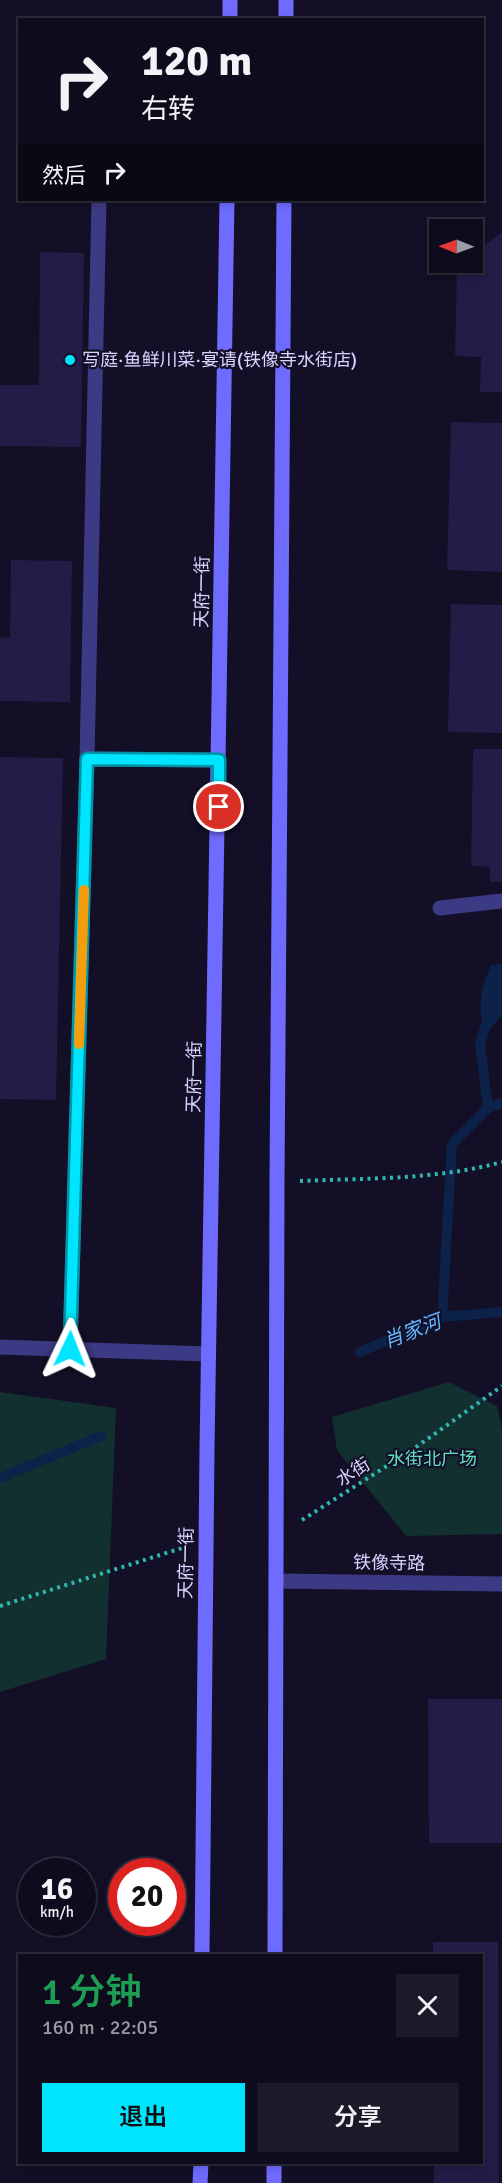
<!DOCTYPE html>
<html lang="zh">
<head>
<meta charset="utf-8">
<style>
  body { margin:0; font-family:Signika,"Noto Sans SC",sans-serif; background:#1c1929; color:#f1f3f6; height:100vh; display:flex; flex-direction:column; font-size:22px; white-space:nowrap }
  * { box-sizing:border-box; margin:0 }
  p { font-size:20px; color:#9b9ba3 }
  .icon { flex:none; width:33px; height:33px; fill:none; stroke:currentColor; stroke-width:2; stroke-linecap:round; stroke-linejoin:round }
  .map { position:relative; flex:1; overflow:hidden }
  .side { position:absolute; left:18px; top:1954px; width:465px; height:210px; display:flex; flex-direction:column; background:#0e0b1c; border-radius:0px; box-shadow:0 3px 9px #0003,0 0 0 2px #2e2b3b }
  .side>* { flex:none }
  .top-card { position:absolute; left:18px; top:18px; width:466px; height:183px; border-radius:0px; box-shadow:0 3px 9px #0003,0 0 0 2px #2e2b3b; background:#0e0b1c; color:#f1f3f6; overflow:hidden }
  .needle { width:39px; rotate:271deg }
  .controls { position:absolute; left:429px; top:219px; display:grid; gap:12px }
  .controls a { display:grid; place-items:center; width:54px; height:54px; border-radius:0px; background:#0e0b1c; box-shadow:0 3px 9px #0003,0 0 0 2px #2e2b3b; font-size:30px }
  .speed { position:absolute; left:18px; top:1858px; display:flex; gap:12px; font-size:30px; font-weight:700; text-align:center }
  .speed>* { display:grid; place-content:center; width:78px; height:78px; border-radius:50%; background:#0e0b1c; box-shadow:0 3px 9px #0003,0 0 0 2px #2e2b3b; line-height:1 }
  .speed small { font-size:15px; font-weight:400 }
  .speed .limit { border:9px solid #d22; background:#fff; color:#111 }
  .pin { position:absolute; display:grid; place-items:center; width:51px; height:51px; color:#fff; margin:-26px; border:3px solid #fff; border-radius:50%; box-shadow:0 2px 6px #0007 }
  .me { position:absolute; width:66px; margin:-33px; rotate:2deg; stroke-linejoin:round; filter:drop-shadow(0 0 4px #0008) }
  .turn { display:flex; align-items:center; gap:21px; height:126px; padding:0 24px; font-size:27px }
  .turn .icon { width:78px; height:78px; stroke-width:2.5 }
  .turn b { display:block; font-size:42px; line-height:51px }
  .then { display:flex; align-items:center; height:57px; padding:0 24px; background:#0003; gap:12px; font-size:22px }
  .round { display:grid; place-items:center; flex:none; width:63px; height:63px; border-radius:0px; background:#1c1929 }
  .head { display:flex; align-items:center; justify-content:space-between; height:102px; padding:0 24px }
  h1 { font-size:36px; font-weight:600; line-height:45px; color:#1e9e55 }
  .primary-button { display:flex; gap:12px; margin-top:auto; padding:12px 24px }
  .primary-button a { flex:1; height:69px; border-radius:0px; background:#00e5ff; color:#111; font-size:24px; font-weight:600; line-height:69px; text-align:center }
  .primary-button a+a { background:#1c1929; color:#f1f3f6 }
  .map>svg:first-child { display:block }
</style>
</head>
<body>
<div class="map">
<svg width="502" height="2183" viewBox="0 0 502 2183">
  <rect width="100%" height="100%" fill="#130f26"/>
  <g fill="#12302f">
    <polygon points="449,1382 497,1406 502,1429 502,1534 406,1536 337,1450 332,1417"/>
    <polygon points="0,1392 116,1408 106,1659 0,1692"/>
  </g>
  <path fill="#0c2248" d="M502,964V1015L485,1035C478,1005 479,993 491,965Z"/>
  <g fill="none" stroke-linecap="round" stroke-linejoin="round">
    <g stroke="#0c2248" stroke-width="10">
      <polyline points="488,1017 480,1044 488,1108"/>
      <polyline points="442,1317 452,1144 488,1108 502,1103"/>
      <polyline points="360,1352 442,1317 502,1312"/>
      <polyline points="0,1478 101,1436"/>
    </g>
  </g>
  <g fill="#241b47">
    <polygon points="502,232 502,392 480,392 481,357 455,356 457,267 463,262 472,262 472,255"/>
    <polygon points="40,252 84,253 81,447 0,446 0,385 39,385"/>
    <polygon points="451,422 502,423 502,572 447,570"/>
    <polygon points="11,560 72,561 70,702 0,701 0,637 10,638"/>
    <polygon points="451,604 502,605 502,733 448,732"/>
    <polygon points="473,749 502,749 502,882 490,882 490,867 471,866"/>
    <polygon points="0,757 63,758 56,1100 0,1099"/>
    <polygon points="428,1699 502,1699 502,1843 429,1843"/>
    <polygon points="433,1942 498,1942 499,2183 434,2183 434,2163 482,2163 482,1956 433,1956"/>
  </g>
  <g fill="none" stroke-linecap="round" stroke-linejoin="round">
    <g stroke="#2fb8b0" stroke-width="4" stroke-dasharray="3 4.5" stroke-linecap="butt">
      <path d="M300,1181C368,1178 436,1180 502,1162"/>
      <polyline points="302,1520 412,1450 502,1386"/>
      <polyline points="0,1606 182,1548"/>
    </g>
    <polyline stroke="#3d3a85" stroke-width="15" points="70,1349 87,759 99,200"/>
    <g stroke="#3d3a85" stroke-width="15">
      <polyline points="87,759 219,760"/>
      <polyline points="440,908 502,901"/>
      <polyline points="0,1347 208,1354"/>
      <polyline points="276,1581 502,1584"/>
    </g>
    <g stroke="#6f6bff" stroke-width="15">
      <polyline points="230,20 230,0"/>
      <polyline points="286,20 286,0"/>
      <polyline points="202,1956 207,1449 227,200"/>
      <polyline points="275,1956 277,1182 284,200"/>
      <polyline points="200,2183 201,2163"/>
      <polyline points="274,2183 274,2163"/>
    </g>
  </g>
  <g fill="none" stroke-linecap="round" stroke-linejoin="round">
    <g stroke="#0095a6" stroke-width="15">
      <polyline id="route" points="70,1349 87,759 219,760 219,807"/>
    </g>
    <use href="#route" stroke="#00e5ff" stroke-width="10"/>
    <polyline stroke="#f59e0b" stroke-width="10" points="79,1044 84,890"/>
  </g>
  <circle fill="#00e5ff" stroke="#130f26" stroke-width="2" cx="70" cy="360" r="6"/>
  <g text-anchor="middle" stroke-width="4.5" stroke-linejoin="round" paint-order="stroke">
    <g font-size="18" fill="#d9d4ff" stroke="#130f26" text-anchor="start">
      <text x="82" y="366">写庭·鱼鲜川菜·宴请(铁像寺水街店)</text>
    </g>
    <g font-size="18" fill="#d9d4ff" stroke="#130f26">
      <text transform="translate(202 592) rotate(-89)" y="6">天府一街</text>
      <text transform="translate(194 1077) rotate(-89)" y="6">天府一街</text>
      <text transform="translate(353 1472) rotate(-32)" y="6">水街</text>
      <text transform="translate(186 1563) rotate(-89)" y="6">天府一街</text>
      <text transform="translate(389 1563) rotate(1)" y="6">铁像寺路</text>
    </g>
    <g font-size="18" fill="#5fe0c0" stroke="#130f26">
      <text x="432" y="1465">水街北广场</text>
    </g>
    <g font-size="20" font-style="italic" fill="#62b6ff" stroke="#130f26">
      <text transform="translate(412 1331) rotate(-21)" y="7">肖家河</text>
    </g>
  </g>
</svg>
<div class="controls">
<a><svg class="needle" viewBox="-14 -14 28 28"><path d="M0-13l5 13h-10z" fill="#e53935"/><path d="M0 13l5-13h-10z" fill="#9b9ba3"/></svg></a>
</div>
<div class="speed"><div>16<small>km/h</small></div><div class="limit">20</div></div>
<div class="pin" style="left:219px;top:807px;background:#d93025"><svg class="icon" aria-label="arrive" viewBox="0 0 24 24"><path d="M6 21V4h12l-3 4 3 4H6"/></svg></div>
<svg class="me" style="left:70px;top:1349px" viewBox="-20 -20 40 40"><path d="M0-17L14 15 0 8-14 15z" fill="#00e5ff" stroke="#fff" stroke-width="4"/></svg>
<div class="top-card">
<div class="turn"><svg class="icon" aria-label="right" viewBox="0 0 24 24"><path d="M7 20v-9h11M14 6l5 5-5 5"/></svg><div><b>120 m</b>右转</div></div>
<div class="then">然后<svg class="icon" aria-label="right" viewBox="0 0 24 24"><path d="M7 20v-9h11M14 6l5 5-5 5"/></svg></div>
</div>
<section class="side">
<div class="head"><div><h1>1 分钟</h1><p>160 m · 22:05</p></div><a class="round"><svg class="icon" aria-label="close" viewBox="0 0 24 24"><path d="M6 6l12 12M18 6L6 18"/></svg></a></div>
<div class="primary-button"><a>退出</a><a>分享</a></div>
</section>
</div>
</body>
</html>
